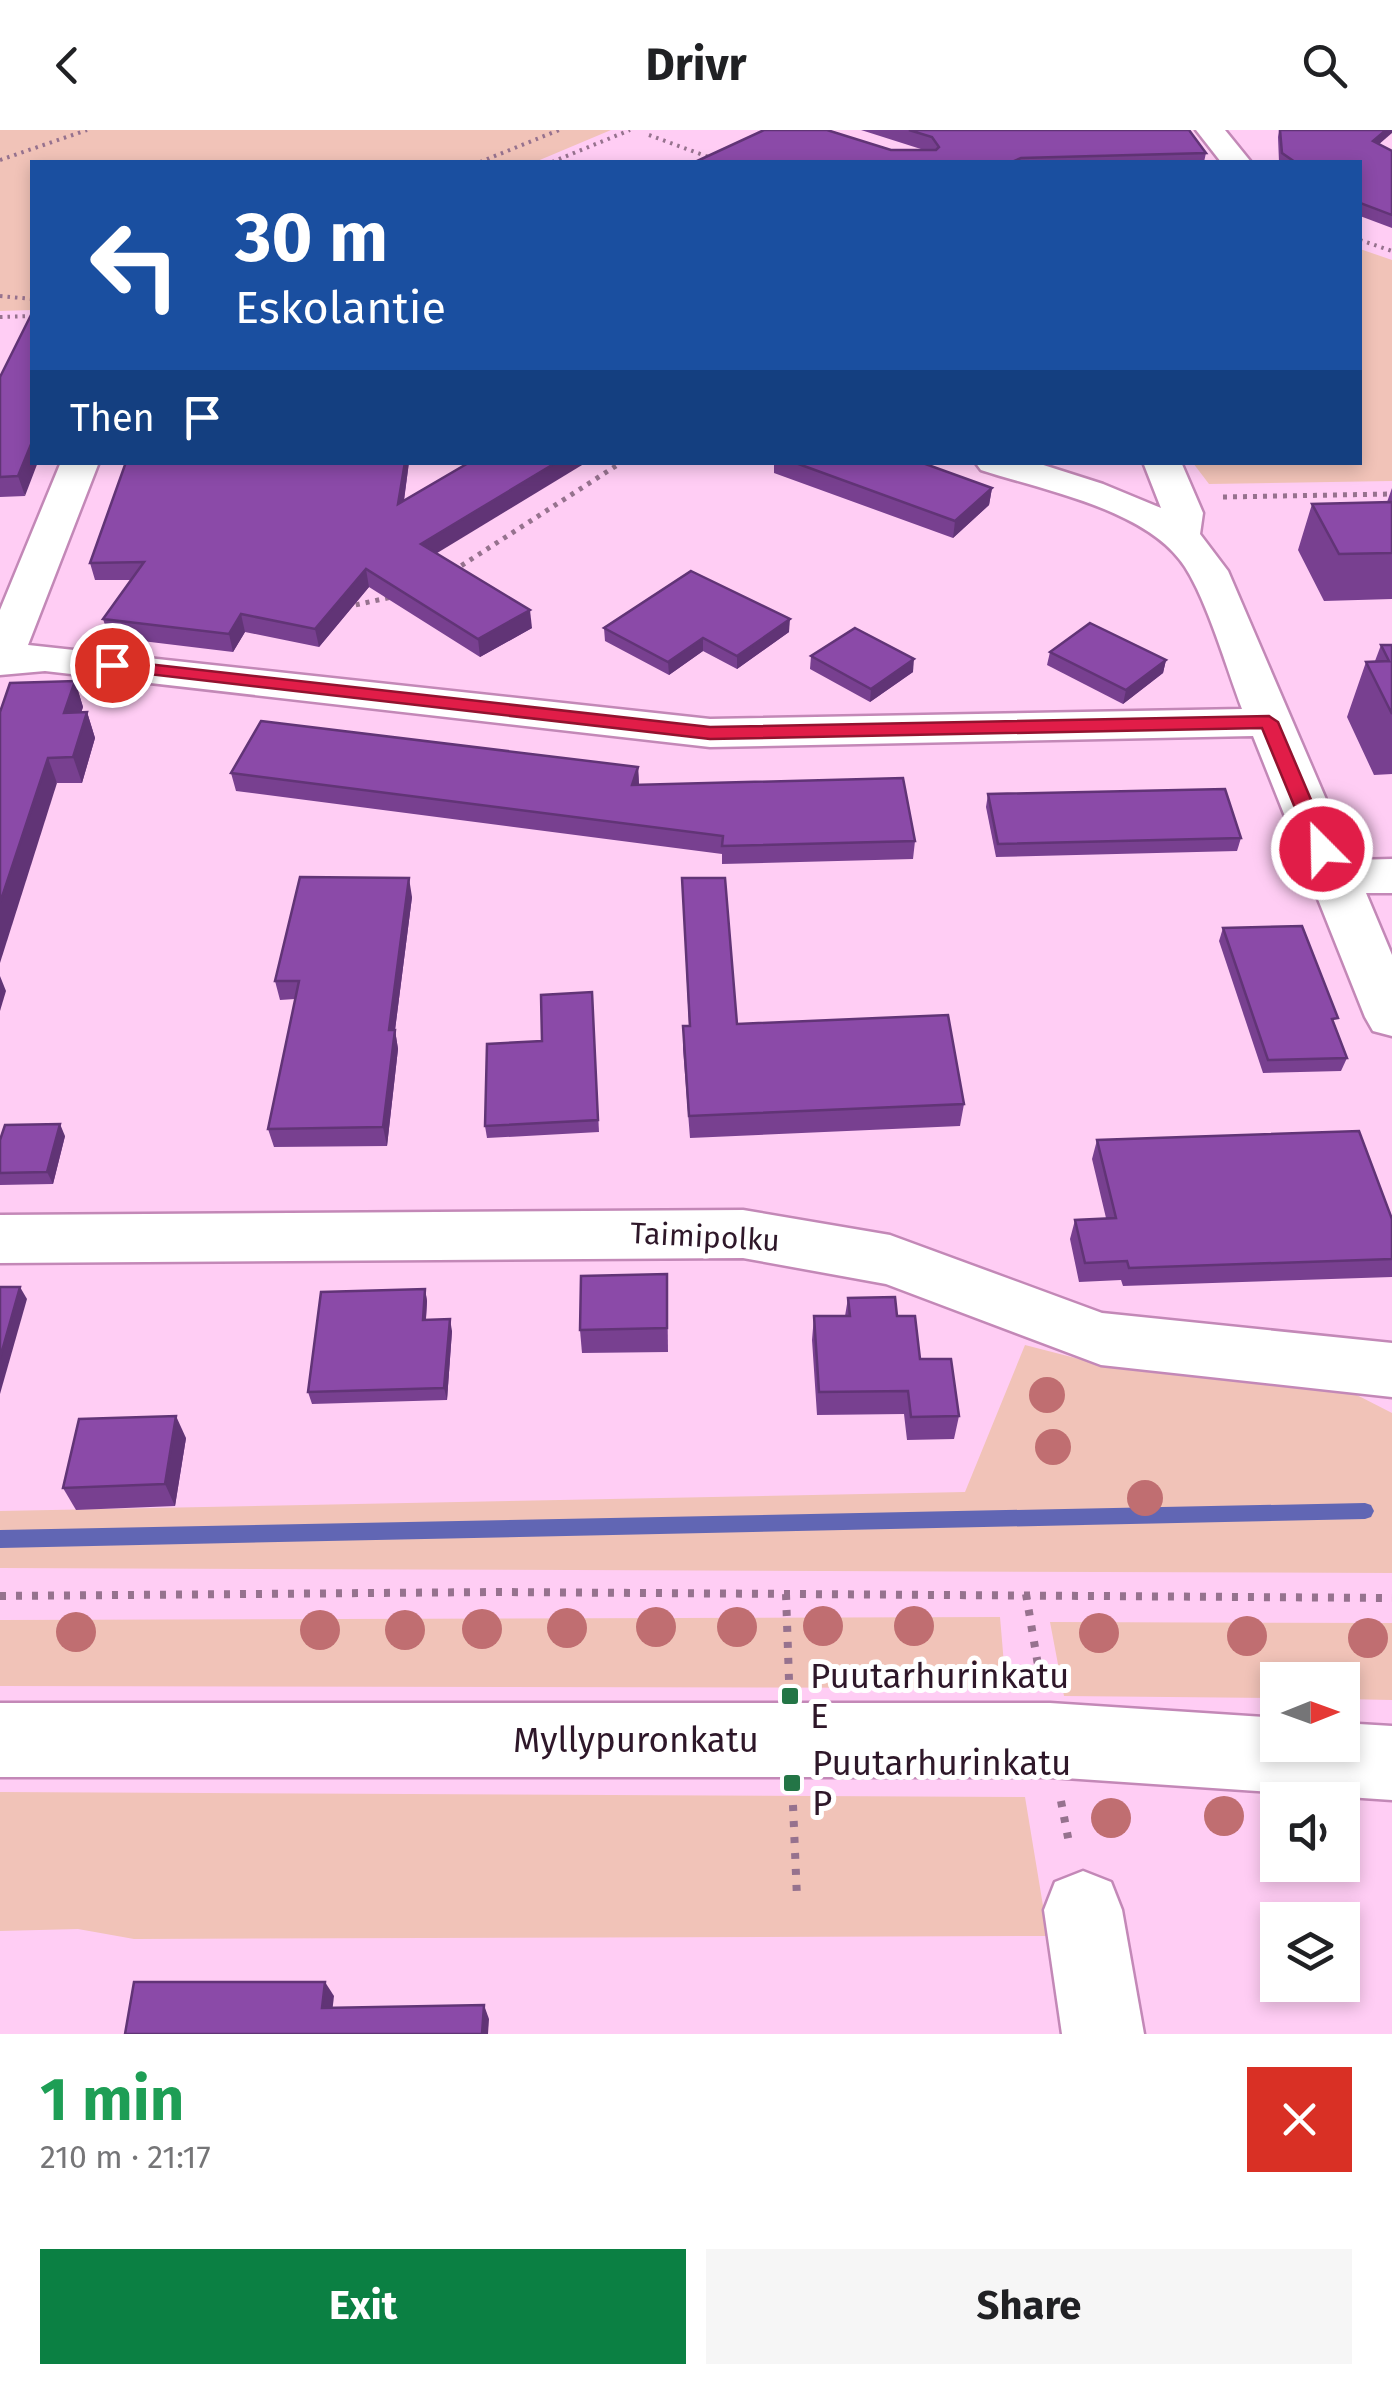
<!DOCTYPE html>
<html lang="en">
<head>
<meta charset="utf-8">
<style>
  body { margin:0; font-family:"Fira Sans",sans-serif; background:#f6f6f6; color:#202124; height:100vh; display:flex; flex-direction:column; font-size:38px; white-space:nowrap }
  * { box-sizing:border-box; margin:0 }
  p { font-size:32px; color:#757577 }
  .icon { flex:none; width:55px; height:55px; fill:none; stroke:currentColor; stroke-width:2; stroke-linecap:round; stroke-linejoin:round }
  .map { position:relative; height:1904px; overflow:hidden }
  .drawer { display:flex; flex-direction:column; background:#fff; flex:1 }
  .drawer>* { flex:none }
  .hud { position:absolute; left:30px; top:30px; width:1332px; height:305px; border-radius:0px; box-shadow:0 5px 15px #0003; background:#1a4fa0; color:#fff; overflow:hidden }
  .needle { width:65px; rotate:89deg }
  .fabs { position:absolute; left:1260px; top:1532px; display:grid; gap:20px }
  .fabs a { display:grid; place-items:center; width:100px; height:100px; border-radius:0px; background:#fff; box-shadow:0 5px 15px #0003; font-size:50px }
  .pin { position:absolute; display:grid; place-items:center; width:85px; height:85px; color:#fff; margin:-42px; border:5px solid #fff; border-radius:50%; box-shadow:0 2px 10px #0007 }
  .me { position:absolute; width:110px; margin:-55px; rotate:337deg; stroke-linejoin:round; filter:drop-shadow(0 0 8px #0008) }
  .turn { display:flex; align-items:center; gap:35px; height:210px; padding:0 40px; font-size:45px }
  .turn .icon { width:130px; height:130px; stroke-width:2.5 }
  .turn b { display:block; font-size:70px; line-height:85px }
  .then { display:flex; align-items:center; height:95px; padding:0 40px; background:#0003; gap:20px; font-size:38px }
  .round { display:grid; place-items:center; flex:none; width:105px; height:105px; border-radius:0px; background:#f6f6f6 }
  .head { display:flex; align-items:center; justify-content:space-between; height:170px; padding:0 40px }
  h1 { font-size:60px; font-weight:700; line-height:75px; color:#1e9e55 }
  .button { display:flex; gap:20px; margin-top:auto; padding:20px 40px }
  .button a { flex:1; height:115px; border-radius:0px; background:#0b8043; color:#fff; font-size:40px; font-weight:700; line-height:115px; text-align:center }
  .button a+a { background:#f6f6f6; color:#202124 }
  header { display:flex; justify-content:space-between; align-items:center; height:130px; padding:0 40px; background:#fff; font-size:45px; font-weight:700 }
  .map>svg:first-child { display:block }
</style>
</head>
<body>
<header><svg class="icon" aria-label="back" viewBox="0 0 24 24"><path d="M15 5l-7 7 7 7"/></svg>Drivr<svg class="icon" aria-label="search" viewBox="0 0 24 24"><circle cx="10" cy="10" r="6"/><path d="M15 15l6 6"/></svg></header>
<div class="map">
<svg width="1392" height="1904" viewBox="0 0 1392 1904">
  <rect width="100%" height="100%" fill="#ffcdf4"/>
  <g fill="#f1c3b8">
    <polygon points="0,0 611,0 535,32 32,32 32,180 0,181"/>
    <polygon points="1360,119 1392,130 1392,351 1209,354 1193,333 1360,332"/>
    <polygon points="1025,1215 1118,1239 1347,1260 1392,1283 1392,1443 0,1438 0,1381 965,1362"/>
    <polygon points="1000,1487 1006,1558 0,1556 0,1490"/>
    <polygon points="1050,1492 1392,1493 1392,1570 1343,1569 1342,1550 1278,1550 1277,1568 1064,1566"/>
    <polygon points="0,1662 1025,1667 1048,1806 134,1809 78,1799 0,1801"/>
  </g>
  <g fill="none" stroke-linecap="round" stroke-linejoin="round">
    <polygon fill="#6166b4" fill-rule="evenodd" points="1365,1373 1371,1375 1374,1381 1371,1387 1365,1389 0,1418 0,1400"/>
    <g stroke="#c388b7" stroke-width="5">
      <g id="minor">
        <polygon points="1196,0 1225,0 1251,32 1221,32"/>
        <path d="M61,332H99L28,515L710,589L1242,579C1226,537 1208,473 1185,437C1148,379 1042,360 981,340L975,332H1034L1103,354L1161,378L1143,332H1181L1203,383L1200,404L1228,441L1352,730L1392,729V763H1366L1392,825V906L1373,901L1365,887L1253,606L710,617L45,541L0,545V480Z"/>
        <polygon points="743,1080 890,1105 1102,1183 1392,1213 1392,1267 1101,1235 886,1154 743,1128 0,1133 0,1085"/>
        <polygon points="0,1573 1050,1573 1278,1588 1278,1615 1342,1615 1342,1593 1392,1596 1392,1670 1050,1647 0,1647"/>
        <polygon points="1083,1741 1111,1752 1122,1780 1144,1904 1062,1904 1044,1780 1055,1752"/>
      </g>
    </g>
    <g stroke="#96728e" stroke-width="4" stroke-dasharray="2.5 5" stroke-linecap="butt">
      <polyline points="649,5 722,32"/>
      <polyline points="0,30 87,0"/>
      <polyline points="480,32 559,0"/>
      <polyline points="552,32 630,0"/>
      <polyline points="1360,110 1392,121"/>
      <polyline points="0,166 32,169"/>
      <polyline points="0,187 32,186"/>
    </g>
    <g stroke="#96728e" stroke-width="5" stroke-dasharray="4 6" stroke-linecap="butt">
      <polyline points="1223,367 1392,364"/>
      <polyline points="453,441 622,332"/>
      <polyline points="346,477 392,467"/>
    </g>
    <g stroke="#96728e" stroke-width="8" stroke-dasharray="6 10" stroke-linecap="butt">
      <polyline points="786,1464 789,1550"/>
      <polyline points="1026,1464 1040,1547"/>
      <polyline points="0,1466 498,1462 1392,1468"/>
      <polyline points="1061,1671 1070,1718"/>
      <polyline points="793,1675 797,1768"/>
    </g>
    <use href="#minor" fill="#fff" fill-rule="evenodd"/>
  </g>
  <g fill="#c06e71">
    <circle cx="1047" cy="1265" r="18"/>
    <circle cx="1053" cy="1317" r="18"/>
    <circle cx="1145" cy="1368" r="18"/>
    <circle cx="823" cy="1496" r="20"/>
    <circle cx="914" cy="1496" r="20"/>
    <circle cx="656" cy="1497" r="20"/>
    <circle cx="737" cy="1497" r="20"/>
    <circle cx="567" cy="1498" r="20"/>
    <circle cx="482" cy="1499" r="20"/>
    <circle cx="320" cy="1500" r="20"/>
    <circle cx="405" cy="1500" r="20"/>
    <circle cx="76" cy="1502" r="20"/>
    <circle cx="1099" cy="1503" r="20"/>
    <circle cx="1247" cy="1506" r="20"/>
    <circle cx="1368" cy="1508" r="20"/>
    <circle cx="1224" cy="1686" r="20"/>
    <circle cx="1111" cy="1688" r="20"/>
  </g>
  <g fill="#784090">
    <polygon points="861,0 1189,0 1206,23 1204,32 695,32 891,20 924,20"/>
    <polygon points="1279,0 1392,0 1379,14 1392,21 1392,98 1360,86 1360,32 1279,32 1278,7"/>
    <polygon points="0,247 25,366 0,367"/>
    <polygon points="126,332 409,332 404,371 437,423 532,498 480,527 369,457 319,517 245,502 233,522 109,507 103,489 132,450 95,450 90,433"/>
    <polygon points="767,332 920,332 992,358 989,375 953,408 774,343 774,335"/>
    <polygon points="1392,358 1392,469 1324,471 1298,420 1312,374 1387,372"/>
    <polygon points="604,498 789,502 737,539 703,521 669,545 605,511"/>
    <polygon points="1381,515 1392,515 1392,644 1374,645 1347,587 1366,532 1375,531"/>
    <polygon points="1050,522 1166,530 1163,543 1123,574 1047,535"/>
    <polygon points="811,526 913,542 870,572 810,539"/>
    <polygon points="75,551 83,577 81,583 87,582 95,608 82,653 57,653 0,582"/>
    <polygon points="638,637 639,655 915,711 913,729 722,734 722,724 236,661 231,643"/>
    <polygon points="988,664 1241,708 1237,721 996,727 986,677"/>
    <polygon points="682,748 737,894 964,974 960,996 690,1008 683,919 683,896 689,896"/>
    <polygon points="412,767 395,900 398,919 387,1016 274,1017 268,999 295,869 280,870 275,851"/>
    <polygon points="1223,798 1334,895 1347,928 1341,941 1263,943 1219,811"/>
    <polygon points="592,862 599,1002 487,1008 485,996 542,911"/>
    <polygon points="65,1006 53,1054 0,1055 0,1010"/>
    <polygon points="1097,1010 1392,1089 1392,1147 1123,1156 1121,1150 1079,1152 1070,1109 1075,1090 1106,1088 1092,1029"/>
    <polygon points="667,1144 668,1222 582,1223 580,1200"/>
    <polygon points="425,1159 427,1171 426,1189 452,1201 447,1270 312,1274 308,1262"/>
    <polygon points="848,1168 897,1186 920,1229 959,1286 954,1309 907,1310 904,1284 817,1285 812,1210 814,1186 845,1186"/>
    <polygon points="186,1308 175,1376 76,1380 63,1358"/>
  </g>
  <g fill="#613476">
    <polygon points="1386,0 1392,0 1392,3 1370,22 1373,11"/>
    <polygon points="32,312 32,332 38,332 25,366 18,346"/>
    <polygon points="405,332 409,332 401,391 398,374"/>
    <polygon points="557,332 587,332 424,431 421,414"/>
    <polygon points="992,358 989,375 953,408 955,391"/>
    <polygon points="366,439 369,457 319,517 315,499"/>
    <polygon points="530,480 532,498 480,527 478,509"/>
    <polygon points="241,484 245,502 233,522 229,504"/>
    <polygon points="790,489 789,502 737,539 737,526"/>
    <polygon points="703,508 703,521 669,545 668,532"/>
    <polygon points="914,529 913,542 870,572 871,559"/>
    <polygon points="1166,530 1163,543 1123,574 1126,560"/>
    <polygon points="75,551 83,577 72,608 64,583"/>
    <polygon points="87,582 95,608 82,653 73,627"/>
    <polygon points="48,628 57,653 0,833 0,773"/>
    <polygon points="638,637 639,655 632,655"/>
    <polygon points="409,748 412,767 395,900 398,919 387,1016 383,997 389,900"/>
    <polygon points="0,846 6,861 0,881"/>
    <polygon points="60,994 65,1006 53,1054 47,1042"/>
    <polygon points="20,1157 27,1169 0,1264 0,1228"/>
    <polygon points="425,1159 427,1171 425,1202 423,1190"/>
    <polygon points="450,1189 452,1201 447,1270 444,1258"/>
    <polygon points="176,1286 186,1308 175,1376 165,1354"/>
    <polygon points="325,1852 334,1866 331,1892 322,1878"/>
    <polygon points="484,1875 489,1889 488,1904 482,1904"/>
  </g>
  <g fill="#8b4aa8" stroke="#613476" stroke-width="2.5">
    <polygon points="764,0 827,0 891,20 936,20 939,17 932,7 909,0 1189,0 1206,23 1021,28 1012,32 695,32"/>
    <polygon points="1280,0 1386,0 1373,11 1392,21 1392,85 1360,73 1360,32 1295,32 1282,23"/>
    <polygon points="31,185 32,185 32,312 18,346 0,347 0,247"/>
    <polygon points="126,332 405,332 398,374 470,332 557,332 421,414 530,480 478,509 366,439 315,499 241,484 229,504 103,489 144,432 90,433"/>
    <polygon points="793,332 920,332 992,358 955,391"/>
    <polygon points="1392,372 1392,423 1339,424 1312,374"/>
    <polygon points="691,441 790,489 737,526 703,508 668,532 604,498"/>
    <polygon points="1090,493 1166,530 1126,560 1050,522"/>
    <polygon points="855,498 914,529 871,559 811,526"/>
    <polygon points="1381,515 1392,515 1392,584 1366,532 1389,531"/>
    <polygon points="75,551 64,583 87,582 73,627 48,628 0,773 0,582 10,553"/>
    <polygon points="261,591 638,637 632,655 903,648 915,711 722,716 723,706 231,643"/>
    <polygon points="1225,659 1241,708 998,714 988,664"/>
    <polygon points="300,747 409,748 389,900 395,900 383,997 268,999 299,851 275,851"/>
    <polygon points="682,748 725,748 737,894 948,885 964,974 689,986 683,896 690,896"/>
    <polygon points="1302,796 1338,888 1332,889 1347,928 1268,930 1223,798"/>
    <polygon points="592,862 598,990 485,996 487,914 542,911 541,865"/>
    <polygon points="60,994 47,1042 0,1043 0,1010 5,995"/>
    <polygon points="1359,1001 1392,1089 1392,1129 1129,1138 1127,1131 1085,1133 1075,1090 1116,1088 1097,1010"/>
    <polygon points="667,1144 667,1198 580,1200 581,1146"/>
    <polygon points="0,1157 20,1157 0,1228"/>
    <polygon points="425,1159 423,1190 450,1189 444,1258 308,1262 321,1162"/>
    <polygon points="895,1167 897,1186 915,1186 920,1229 951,1229 959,1286 911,1287 908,1261 819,1262 814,1186 850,1186 848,1168"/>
    <polygon points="176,1286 165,1354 63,1358 79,1289"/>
    <polygon points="134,1852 325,1852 322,1878 484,1875 482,1904 125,1904"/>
  </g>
  <polygon fill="#e11d48" stroke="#92132f" stroke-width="2.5" points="112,530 710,597 1269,586 1278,592 1332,719 1322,726 1312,719 1262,598 710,609 105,539 105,531"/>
  <g fill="#237546" stroke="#fff" stroke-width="4">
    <rect x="780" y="1556" width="20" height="20" rx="5"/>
    <rect x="782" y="1643" width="20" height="20" rx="5"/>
  </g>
  <g text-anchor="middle" stroke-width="10" stroke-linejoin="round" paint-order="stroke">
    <g font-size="30" fill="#2e1729" stroke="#fff">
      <text transform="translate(705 1107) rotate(3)" y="10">Taimipolku</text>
    </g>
    <g font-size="35" fill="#2e1729" stroke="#fff" text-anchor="start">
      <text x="810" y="1558">Puutarhurinkatu<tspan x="810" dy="40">E</tspan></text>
      <text x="812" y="1645">Puutarhurinkatu<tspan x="812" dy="40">P</tspan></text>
    </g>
    <g font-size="35" fill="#2e1729" stroke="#fff">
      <text x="636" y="1622">Myllypuronkatu</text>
    </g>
  </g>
</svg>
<div class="fabs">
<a><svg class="needle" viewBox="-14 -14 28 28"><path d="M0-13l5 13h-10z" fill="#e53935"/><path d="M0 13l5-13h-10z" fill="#757577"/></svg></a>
<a><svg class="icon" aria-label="sound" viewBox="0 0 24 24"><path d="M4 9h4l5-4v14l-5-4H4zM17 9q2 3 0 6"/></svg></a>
<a><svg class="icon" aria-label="layers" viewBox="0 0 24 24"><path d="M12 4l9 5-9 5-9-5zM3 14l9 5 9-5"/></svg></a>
</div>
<div class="pin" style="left:112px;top:535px;background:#d93025"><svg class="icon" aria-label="arrive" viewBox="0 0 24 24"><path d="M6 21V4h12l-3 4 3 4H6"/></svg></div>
<svg class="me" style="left:1322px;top:719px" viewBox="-20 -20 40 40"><circle r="17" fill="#e11d48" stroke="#fff" stroke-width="3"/><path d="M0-11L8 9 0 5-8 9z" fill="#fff"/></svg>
<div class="hud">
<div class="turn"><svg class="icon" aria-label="left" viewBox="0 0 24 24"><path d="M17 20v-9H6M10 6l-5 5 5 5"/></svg><div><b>30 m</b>Eskolantie</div></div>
<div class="then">Then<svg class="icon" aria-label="arrive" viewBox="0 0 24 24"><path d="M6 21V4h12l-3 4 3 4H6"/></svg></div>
</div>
</div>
<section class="drawer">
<div class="head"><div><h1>1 min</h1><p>210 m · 21:17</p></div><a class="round" style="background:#d93025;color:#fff"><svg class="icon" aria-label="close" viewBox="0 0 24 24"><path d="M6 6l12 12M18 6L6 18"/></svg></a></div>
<div class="button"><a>Exit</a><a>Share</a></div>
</section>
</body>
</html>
